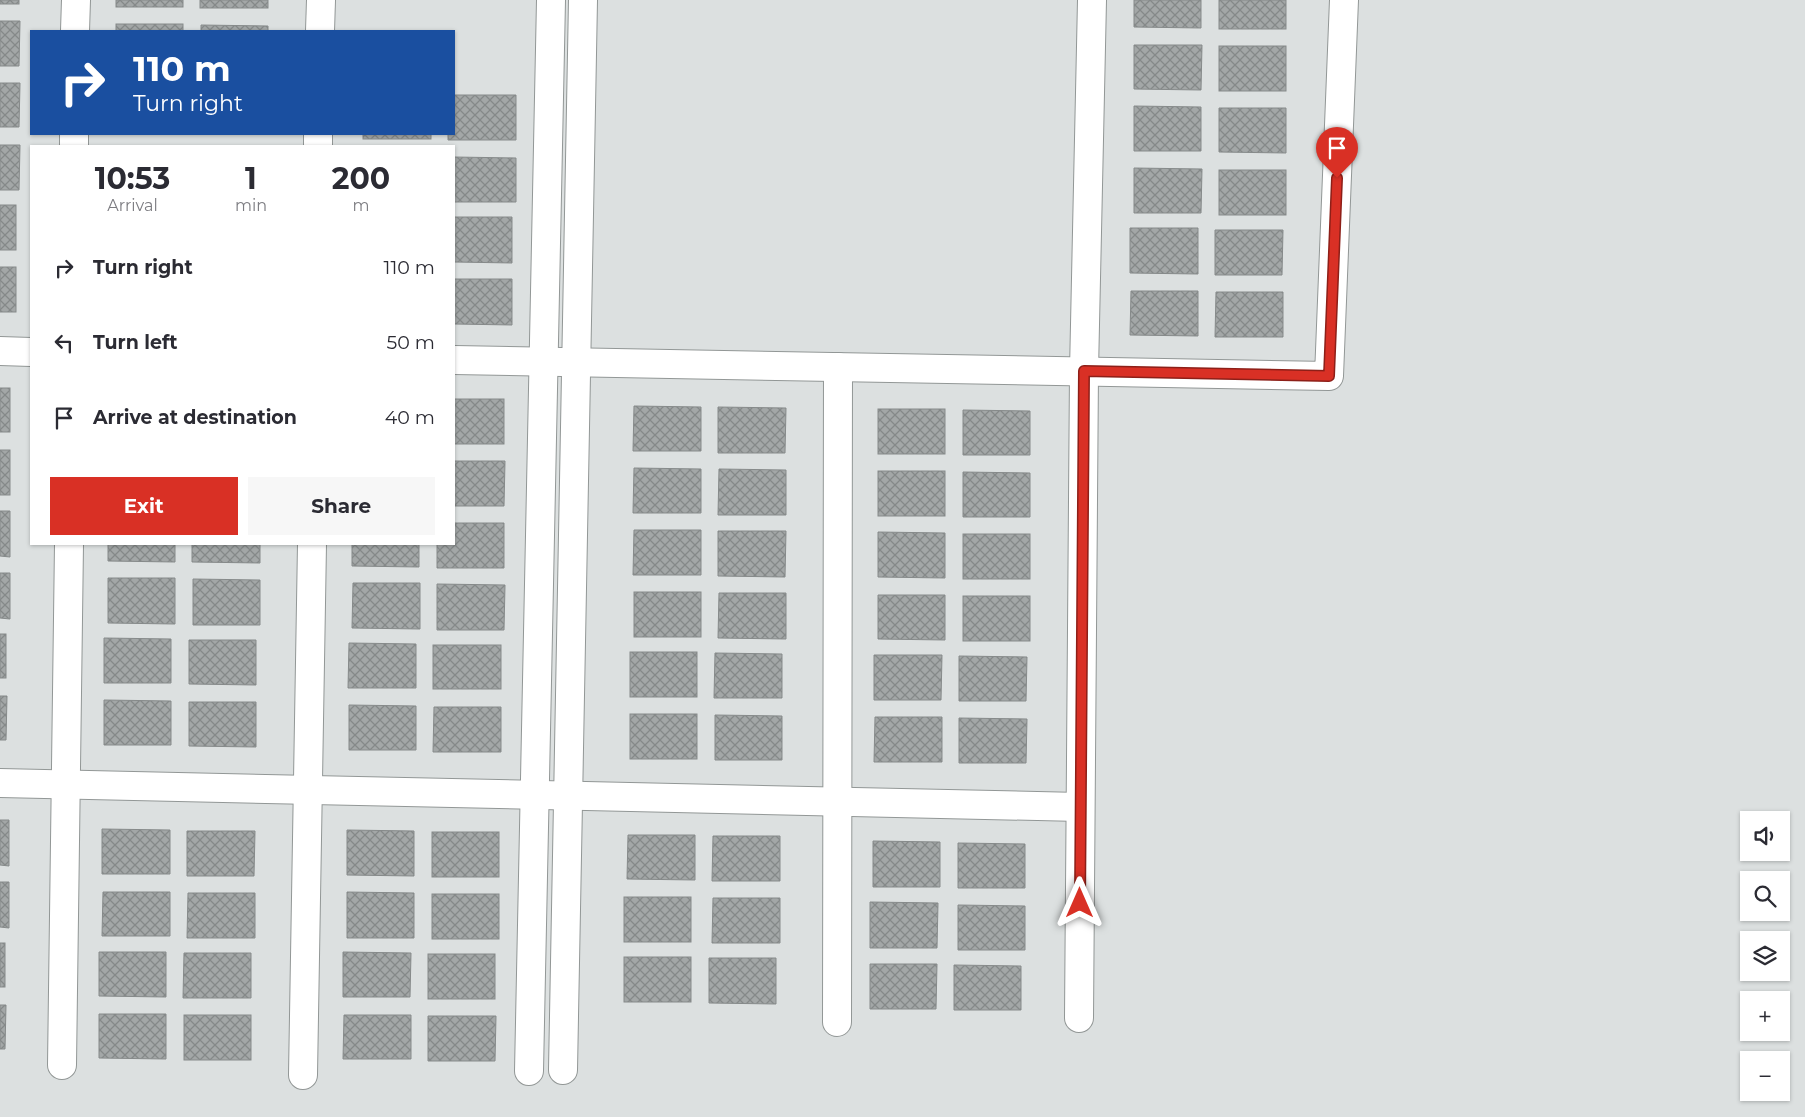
<!DOCTYPE html>
<html lang="en">
<head>
<meta charset="utf-8">
<style>
  body { margin:0; font-family:Montserrat,sans-serif; background:#f7f7f7; color:#2b2b33; height:100vh; display:flex; flex-direction:column; font-size:19px; white-space:nowrap }
  * { box-sizing:border-box; margin:0 }
  p { font-size:16px; color:#7c7c81 }
  .icon { flex:none; width:28px; height:28px; fill:none; stroke:currentColor; stroke-width:2; stroke-linecap:round; stroke-linejoin:round }
  .map { position:relative; flex:1; overflow:hidden }
  .side { position:absolute; left:30px; top:145px; width:425px; height:400px; display:flex; flex-direction:column; background:#fff; border-radius:0px; box-shadow:0 1px 4px #0004 }
  .side>* { flex:none }
  .guide { position:absolute; left:30px; top:30px; width:425px; height:105px; border-radius:0px; box-shadow:0 1px 4px #0004; background:#1a4fa0; color:#fff; overflow:hidden }
  .tools { position:absolute; left:1740px; top:811px; display:grid; gap:10px }
  .tools a { display:grid; place-items:center; width:50px; height:50px; border-radius:0px; background:#fff; box-shadow:0 1px 4px #0004; font-size:25px }
  .pin { position:absolute; display:grid; place-items:center; width:42px; height:42px; color:#fff; margin:-51px -21px; border-radius:50% 50% 50% 0; rotate:-45deg; box-shadow:0 0 5px #0007 }
  .pin .icon { rotate:45deg }
  .me { position:absolute; width:55px; margin:-28px; rotate:0deg; stroke-linejoin:round; filter:drop-shadow(0 0 4px #0008) }
  .turn { display:flex; align-items:center; gap:18px; height:105px; padding:0 20px; font-size:22px }
  .turn .icon { width:65px; height:65px; stroke-width:2.5 }
  .turn b { display:block; font-size:35px; line-height:42px }
  .eta { display:flex; justify-content:space-evenly; align-items:center; height:85px; text-align:center }
  .eta b { font-size:30px; font-weight:700; line-height:35px }
  .action { display:flex; gap:10px; margin-top:auto; padding:10px 20px }
  .action a { flex:1; height:58px; border-radius:0px; background:#d93025; color:#fff; font-size:20px; font-weight:700; line-height:58px; text-align:center }
  .action a+a { background:#f7f7f7; color:#2b2b33 }
  ul { padding:0; list-style:none }
  li { display:flex; align-items:center; gap:15px; height:75px; padding:0 20px }
  li div { flex:1 }
  li b { display:block; font-size:19px }
  li em { font-style:normal }
  .map>svg:first-child { display:block }
</style>
</head>
<body>
<div class="map">
<svg width="1805" height="1117" viewBox="0 0 1805 1117">
  <defs>
    <pattern id="building-cross-hatch" width="8" height="8" patternUnits="userSpaceOnUse" patternTransform="scale(1.25)"><rect width="8" height="8" fill="#a3a7a7"/><path d="M0 0l8 8M0 8l8-8" fill="none" stroke="#858989"/></pattern>
  </defs>
  <rect width="100%" height="100%" fill="#dce0e0"/>
  <g fill="url(#building-cross-hatch)" stroke="#868a8a">
    <rect x="0" y="0" width="19" height="4"/>
    <rect x="116" y="0" width="67" height="7"/>
    <rect x="200" y="0" width="68" height="8"/>
    <polygon points="1134,0 1201,0 1201,28 1134,27"/>
    <rect x="1219" y="0" width="67" height="29"/>
    <polygon points="0,21 20,21 19,66 0,66"/>
    <rect x="116" y="24" width="67" height="7"/>
    <polygon points="201,25 268,26 268,31 201,31"/>
    <polygon points="1134,45 1202,45 1201,90 1134,89"/>
    <rect x="1219" y="46" width="67" height="45"/>
    <polygon points="0,83 20,83 19,127 0,127"/>
    <polygon points="454,95 516,95 516,140 448,140 448,134 454,134"/>
    <polygon points="1134,106 1201,107 1201,151 1134,151"/>
    <polygon points="1219,108 1286,108 1286,153 1219,152"/>
    <rect x="363" y="134" width="68" height="5"/>
    <polygon points="0,145 20,145 19,190 0,190"/>
    <polygon points="454,157 516,158 516,202 454,202"/>
    <polygon points="1134,168 1202,169 1201,213 1134,213"/>
    <rect x="1219" y="170" width="67" height="45"/>
    <rect x="0" y="205" width="16" height="45"/>
    <polygon points="454,217 512,217 512,263 454,262"/>
    <polygon points="1130,228 1198,228 1198,274 1130,273"/>
    <polygon points="1215,230 1283,230 1282,275 1215,275"/>
    <rect x="0" y="267" width="16" height="45"/>
    <polygon points="454,279 512,279 512,325 454,324"/>
    <polygon points="1131,291 1198,291 1198,336 1130,335"/>
    <polygon points="1216,292 1283,292 1283,337 1215,337"/>
    <rect x="0" y="388" width="10" height="44"/>
    <rect x="454" y="399" width="50" height="45"/>
    <polygon points="634,406 701,407 701,451 633,451"/>
    <polygon points="718,407 786,408 785,453 718,453"/>
    <rect x="878" y="409" width="67" height="45"/>
    <polygon points="963,410 1030,411 1030,455 963,455"/>
    <rect x="0" y="450" width="10" height="45"/>
    <polygon points="454,461 505,461 504,506 454,506"/>
    <polygon points="634,468 701,469 701,513 633,513"/>
    <polygon points="719,469 786,470 786,515 718,515"/>
    <rect x="878" y="471" width="67" height="45"/>
    <polygon points="963,472 1030,473 1030,517 963,517"/>
    <polygon points="0,511 10,511 10,557 0,556"/>
    <polygon points="454,523 504,523 504,568 437,568 437,544 454,544"/>
    <polygon points="634,530 701,530 701,575 633,575"/>
    <polygon points="718,531 786,531 785,577 718,576"/>
    <polygon points="878,532 945,533 945,578 878,577"/>
    <rect x="963" y="534" width="67" height="45"/>
    <polygon points="108,544 175,544 175,562 108,561"/>
    <polygon points="192,544 260,544 260,563 192,562"/>
    <polygon points="352,544 419,544 419,567 352,566"/>
    <polygon points="0,573 10,573 10,619 0,618"/>
    <polygon points="108,578 175,578 175,624 108,623"/>
    <polygon points="193,579 260,580 260,625 193,625"/>
    <polygon points="353,583 420,583 420,629 352,628"/>
    <polygon points="437,584 505,585 504,630 437,630"/>
    <rect x="634" y="592" width="67" height="45"/>
    <polygon points="719,593 786,593 786,639 718,638"/>
    <polygon points="878,595 945,595 945,640 878,639"/>
    <rect x="963" y="596" width="67" height="45"/>
    <rect x="0" y="634" width="6" height="44"/>
    <polygon points="104,638 171,639 171,683 104,683"/>
    <polygon points="189,640 256,640 256,685 189,684"/>
    <polygon points="349,643 416,644 416,688 348,688"/>
    <rect x="433" y="645" width="68" height="44"/>
    <rect x="630" y="652" width="67" height="45"/>
    <polygon points="715,653 782,654 782,698 714,698"/>
    <polygon points="874,655 942,655 941,700 874,700"/>
    <polygon points="959,656 1027,657 1026,701 959,701"/>
    <polygon points="0,696 7,696 6,740 0,740"/>
    <polygon points="104,700 171,701 171,745 104,745"/>
    <polygon points="189,702 256,702 256,747 189,746"/>
    <polygon points="349,705 416,706 416,750 349,750"/>
    <polygon points="434,707 501,707 501,752 433,752"/>
    <rect x="630" y="714" width="67" height="45"/>
    <polygon points="715,715 782,716 782,760 715,760"/>
    <polygon points="875,717 942,717 942,762 874,762"/>
    <polygon points="959,718 1027,719 1026,763 959,763"/>
    <polygon points="0,820 9,820 9,866 0,865"/>
    <polygon points="102,829 170,830 170,874 102,874"/>
    <polygon points="347,830 414,831 414,876 347,875"/>
    <polygon points="187,831 255,831 254,876 187,876"/>
    <rect x="432" y="832" width="67" height="45"/>
    <polygon points="628,835 695,835 695,880 627,879"/>
    <polygon points="713,836 780,836 780,881 712,881"/>
    <polygon points="873,841 940,842 940,887 873,887"/>
    <polygon points="958,843 1025,844 1025,888 958,888"/>
    <polygon points="0,882 9,882 9,928 0,927"/>
    <polygon points="103,892 170,892 170,936 102,936"/>
    <polygon points="347,892 414,893 414,938 347,938"/>
    <polygon points="188,893 255,893 255,938 187,938"/>
    <rect x="432" y="894" width="67" height="45"/>
    <rect x="624" y="897" width="67" height="45"/>
    <polygon points="713,898 780,898 780,943 712,943"/>
    <polygon points="870,902 938,903 937,948 870,948"/>
    <polygon points="958,905 1025,906 1025,950 958,950"/>
    <rect x="0" y="943" width="5" height="44"/>
    <polygon points="99,952 166,952 166,997 99,996"/>
    <polygon points="343,952 411,953 410,997 343,997"/>
    <polygon points="184,953 251,953 251,998 183,998"/>
    <rect x="428" y="954" width="67" height="45"/>
    <rect x="624" y="957" width="67" height="45"/>
    <polygon points="709,958 776,958 776,1004 709,1003"/>
    <polygon points="870,964 937,964 936,1009 870,1009"/>
    <polygon points="954,965 1021,966 1021,1010 954,1010"/>
    <polygon points="0,1005 6,1005 5,1049 0,1049"/>
    <polygon points="99,1014 166,1014 166,1059 99,1058"/>
    <rect x="184" y="1015" width="67" height="45"/>
    <polygon points="344,1015 411,1015 411,1059 343,1059"/>
    <polygon points="428,1016 496,1016 495,1061 428,1061"/>
  </g>
  <g fill="none" stroke-linecap="round" stroke-linejoin="round">
    <g stroke="#929796" stroke-width="30">
      <g id="minor">
        <polyline points="75,31 76,0"/>
        <polyline points="320,31 321,0"/>
        <polyline points="74,146 74,134"/>
        <polyline points="318,146 318,134"/>
        <polyline points="0,351 31,352"/>
        <polyline points="454,360 1329,376 1344,0"/>
        <polyline points="0,783 1080,807"/>
        <polyline points="1079,1018 1084,371 1092,0"/>
        <polyline points="837,1022 838,367"/>
        <polyline points="62,1065 69,544"/>
        <polyline points="563,1070 583,0"/>
        <polyline points="529,1071 551,0"/>
        <polyline points="303,1075 312,544"/>
      </g>
    </g>
    <use href="#minor" stroke="#fff" stroke-width="28"/>
  </g>
  <g fill="none" stroke-linecap="round" stroke-linejoin="round">
    <g stroke="#8d1f18" stroke-width="12">
      <polyline id="route" points="1080,903 1084,371 1329,376 1337,178"/>
    </g>
    <use href="#route" stroke="#d93025" stroke-width="9"/>
  </g>
</svg>
<div class="tools">
<a><svg class="icon" aria-label="sound" viewBox="0 0 24 24"><path d="M4 9h4l5-4v14l-5-4H4zM17 9q2 3 0 6"/></svg></a>
<a><svg class="icon" aria-label="search" viewBox="0 0 24 24"><circle cx="10" cy="10" r="6"/><path d="M15 15l6 6"/></svg></a>
<a><svg class="icon" aria-label="layers" viewBox="0 0 24 24"><path d="M12 4l9 5-9 5-9-5zM3 14l9 5 9-5"/></svg></a>
<a>+</a>
<a>−</a>
</div>
<div class="pin" style="left:1337px;top:178px;background:#d93025"><svg class="icon" aria-label="arrive" viewBox="0 0 24 24"><path d="M6 21V4h12l-3 4 3 4H6"/></svg></div>
<svg class="me" style="left:1080px;top:903px" viewBox="-20 -20 40 40"><path d="M0-17L14 15 0 8-14 15z" fill="#d93025" stroke="#fff" stroke-width="4"/></svg>
<div class="guide">
<div class="turn"><svg class="icon" aria-label="right" viewBox="0 0 24 24"><path d="M7 20v-9h11M14 6l5 5-5 5"/></svg><div><b>110 m</b>Turn right</div></div>
</div>
<section class="side">
<div class="eta">
<div><b>10:53</b><p>Arrival</p></div>
<div><b>1</b><p>min</p></div>
<div><b>200</b><p>m</p></div>
</div>
<ul>
<li><svg class="icon" aria-label="right" viewBox="0 0 24 24"><path d="M7 20v-9h11M14 6l5 5-5 5"/></svg><div><b>Turn right</b></div><em>110 m</em></li>
<li><svg class="icon" aria-label="left" viewBox="0 0 24 24"><path d="M17 20v-9H6M10 6l-5 5 5 5"/></svg><div><b>Turn left</b></div><em>50 m</em></li>
<li><svg class="icon" aria-label="arrive" viewBox="0 0 24 24"><path d="M6 21V4h12l-3 4 3 4H6"/></svg><div><b>Arrive at destination</b></div><em>40 m</em></li>
</ul>
<div class="action"><a>Exit</a><a>Share</a></div>
</section>
</div>
</body>
</html>
